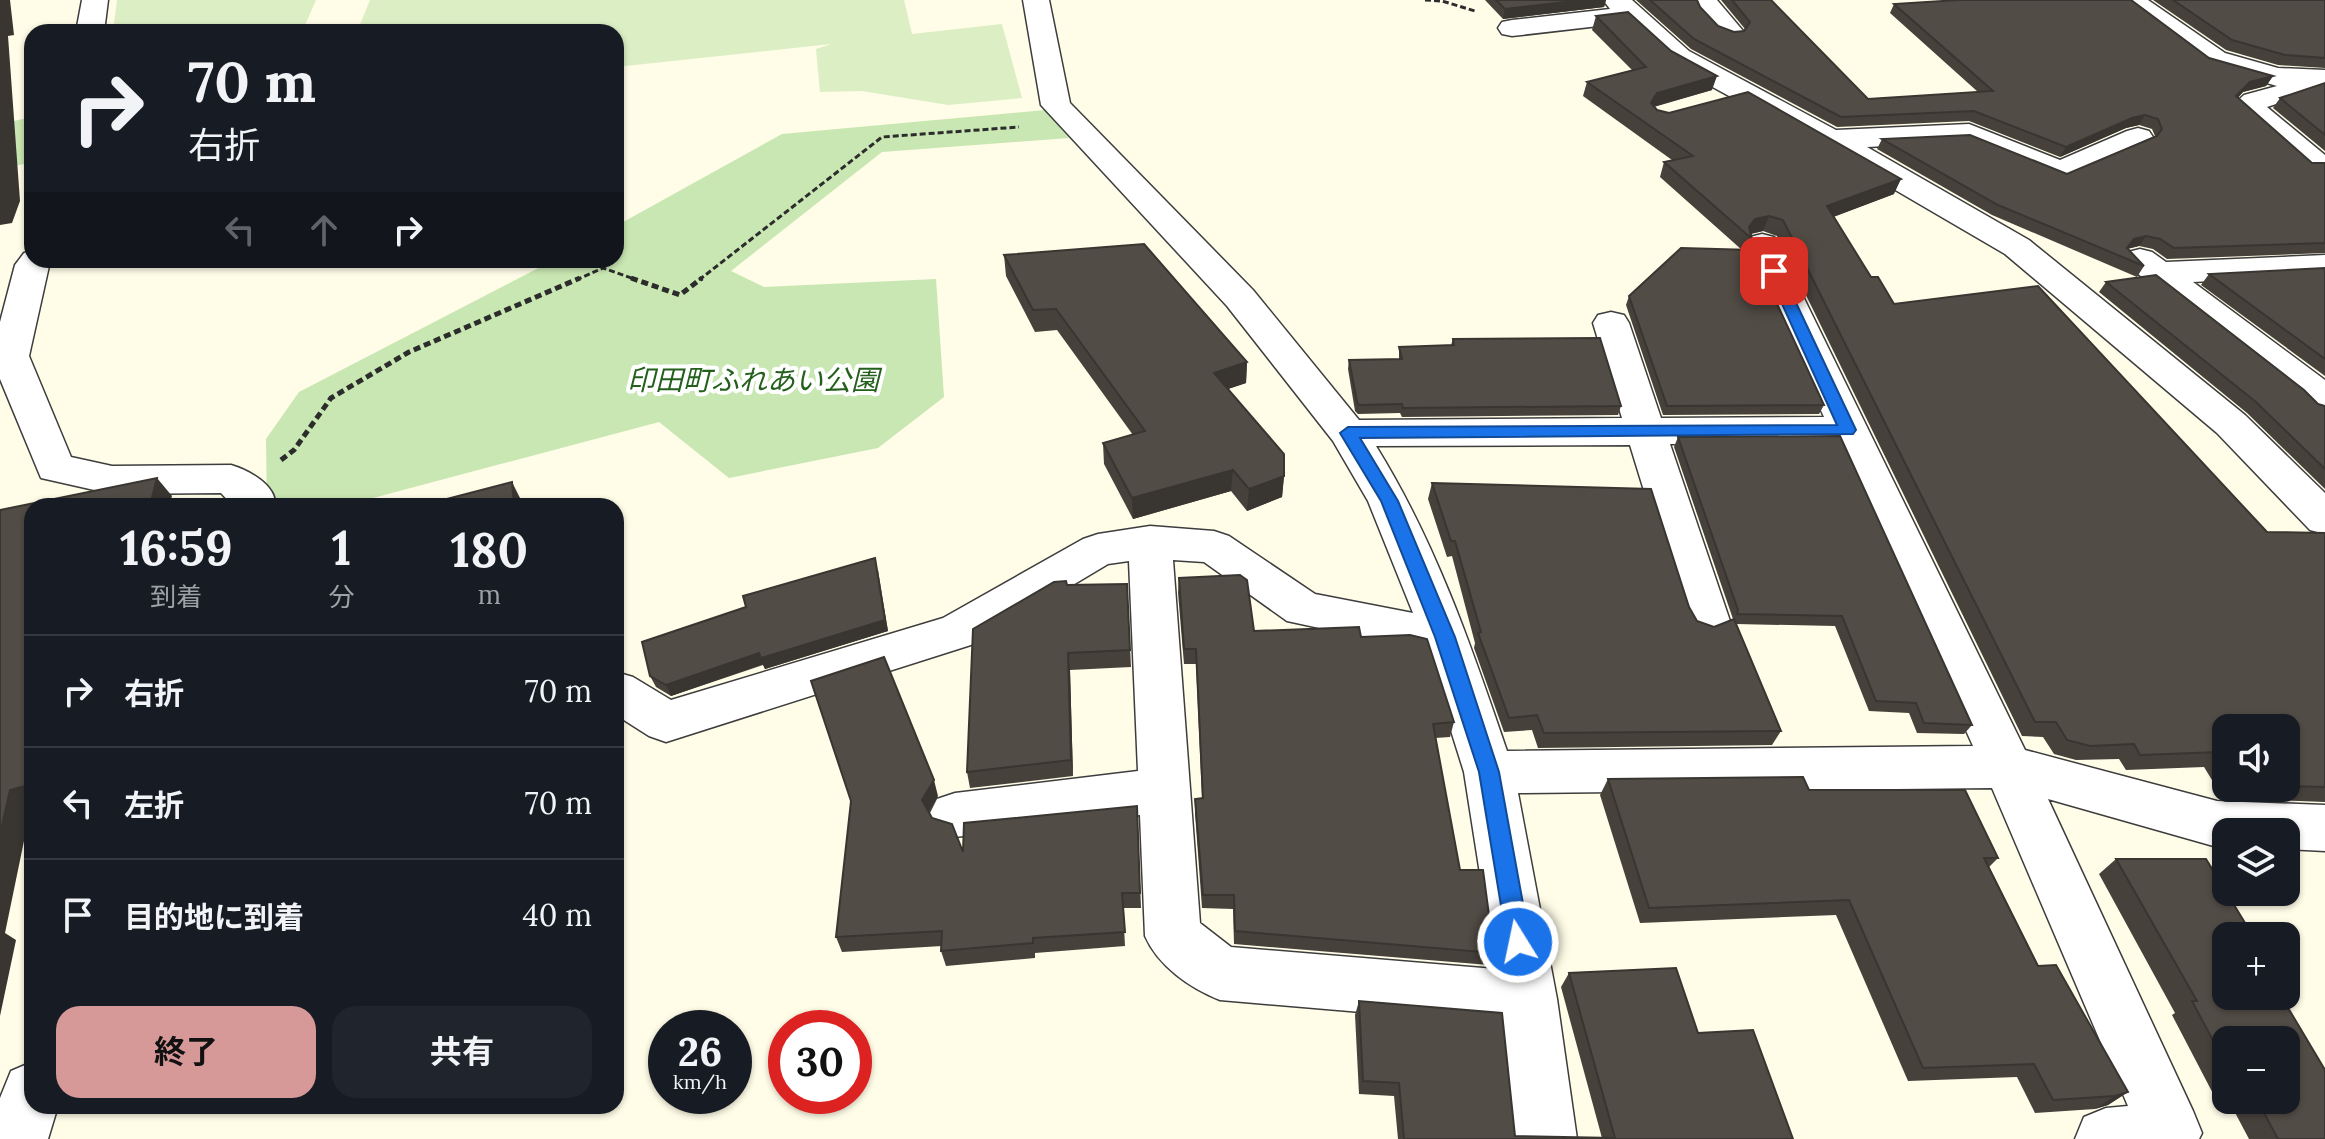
<!DOCTYPE html>
<html lang="ja">
<head>
<meta charset="utf-8">
<style>
  body { margin:0; font-family:Lora,"Noto Sans JP",serif; background:#20242c; color:#f1f3f6; height:100vh; display:flex; flex-direction:column; font-size:30px; white-space:nowrap }
  * { box-sizing:border-box; margin:0 }
  p { font-size:26px; color:#9ea1a6 }
  .icon { flex:none; width:44px; height:44px; fill:none; stroke:currentColor; stroke-width:2; stroke-linecap:round; stroke-linejoin:round }
  .map { position:relative; flex:1; overflow:hidden }
  .panel { position:absolute; left:24px; top:498px; width:600px; height:616px; display:flex; flex-direction:column; background:#171b24; border-radius:24px; box-shadow:0 2px 6px #0004 }
  .panel>* { flex:none }
  .top-card { position:absolute; left:24px; top:24px; width:600px; height:244px; border-radius:24px; box-shadow:0 2px 6px #0004; background:#171b24; color:#f1f3f6; overflow:hidden }
  .buttons { position:absolute; left:2212px; top:714px; display:grid; gap:16px }
  .buttons a { display:grid; place-items:center; width:88px; height:88px; border-radius:16px; background:#171b24; box-shadow:0 2px 6px #0004; font-size:40px }
  .speed { position:absolute; left:648px; top:1010px; display:flex; gap:16px; font-size:40px; font-weight:700; text-align:center }
  .speed>* { display:grid; place-content:center; width:104px; height:104px; border-radius:50%; background:#171b24; box-shadow:0 2px 6px #0004; line-height:1 }
  .speed small { font-size:20px; font-weight:400 }
  .speed .limit { border:12px solid #d22; background:#fff; color:#111 }
  .pin { position:absolute; display:grid; place-items:center; width:68px; height:68px; color:#fff; margin:-34px; border-radius:16px; box-shadow:0 4px 12px #0006 }
  .me { position:absolute; width:88px; margin:-44px; rotate:350deg; stroke-linejoin:round; filter:drop-shadow(0 0 6px #0008) }
  .turn { display:flex; align-items:center; gap:28px; height:168px; padding:0 32px; font-size:36px }
  .turn .icon { width:104px; height:104px; stroke-width:2.5 }
  .turn b { display:block; font-size:56px; line-height:68px }
  .lanes { display:flex; align-items:center; height:76px; padding:0 32px; background:#0003; justify-content:center; gap:40px; direction:ltr }
  .lanes .off { opacity:.35 }
  .eta { display:flex; justify-content:space-evenly; align-items:center; height:136px; text-align:center }
  .eta b { font-size:48px; font-weight:700; line-height:56px }
  .cta { display:flex; gap:16px; margin-top:auto; padding:16px 32px }
  .cta a { flex:1; height:92px; border-radius:24px; background:#d79998; color:#111; font-size:32px; font-weight:700; line-height:92px; text-align:center }
  .cta a+a { background:#20242c; color:#f1f3f6 }
  ul { padding:0; list-style:none }
  li { display:flex; align-items:center; gap:24px; height:112px; padding:0 32px; border-top:2px solid #363941 }
  li div { flex:1 }
  li b { display:block; font-size:30px }
  li em { font-style:normal }
  .map>svg:first-child { display:block }
</style>
</head>
<body>
<div class="map">
<svg width="2325" height="1139" viewBox="0 0 2325 1139">
  <rect width="100%" height="100%" fill="#fffce7"/>
  <g fill="#c9e7b2">
    <polygon points="1045,110 1069,138 882,152 731,271 764,287 936,279 944,397 878,448 729,478 659,422 343,506 267,506 266,439 299,392 554,260 616,260 616,226 782,134"/>
    <polygon points="32,117 32,163 0,168 0,124"/>
  </g>
  <g fill="#dcefc4">
    <polygon points="117,0 316,0 302,32 113,32"/>
    <polygon points="370,0 904,0 912,34 1002,24 1022,98 948,105 862,91 820,92 816,49 831,44 616,67 616,32 357,32"/>
  </g>
  <g fill="none" stroke-linecap="round" stroke-linejoin="round">
    <g stroke="#3d3d3d" stroke-width="3">
      <g id="minor">
        <polygon points="82,0 108,0 104,32 76,32"/>
        <path d="M1023,0H1049L1070,103L1253,290L1359,420L1622,418L1593,323L1598,315L1611,312L1624,315L1629,323L1661,418L1824,417L1745,244L1750,237L1762,234L1774,237L2025,750L2217,801L2325,805V851L2286,849V832H2226V847H2217L2048,799L2193,1111L2202,1133L2199,1139H2075L2084,1117L2106,1108L2128,1106L1992,788L1518,793L1557,999L1577,1139H1515L1502,1024L1220,1000C1190,988 1158,966 1145,936L1140,815L955,837L937,831L929,815L937,799L955,793L1138,771L1129,561L1108,564L974,644L666,742L649,736L616,715V672L633,677L671,700L943,618L1083,539L1098,534L1150,526L1214,531L1229,536L1315,594L1413,613L1368,501L1333,441L1227,306L1041,105ZM1836,443L1973,746L1507,751C1471,645 1435,541 1376,446L1630,445L1684,621L1691,633L1707,639L1723,633L1730,621L1670,444ZM1173,560L1204,562L1287,621L1426,651L1464,772L1495,969L1231,947L1200,923Z"/>
        <polygon points="1603,0 1632,0 1689,51 1836,130 1969,124 2060,160 2127,131 2138,128 2149,131 2153,137 2149,143 2060,182 1965,142 1867,147 2029,240 2245,415 2325,493 2325,534 2310,530 2217,433 2005,254 1820,146 1669,63 1625,23 1512,36 1502,34 1498,28 1502,22 1512,20 1610,9"/>
        <path d="M1690,0H1717L1744,32L1740,38C1716,44 1702,18 1690,0Z"/>
        <polygon points="2118,0 2148,0 2225,53 2278,68 2325,70 2325,88 2267,107 2325,155 2325,171 2306,171 2232,106 2244,95 2277,86 2205,65"/>
        <polygon points="2140,249 2152,252 2166,262 2325,255 2325,275 2193,282 2325,380 2325,417 2311,413 2297,398 2128,266 2123,259 2128,252"/>
        <path d="M32,251V260H53L49,266L29,356L71,457L112,466L231,465C248,470 277,485 275,506H233L221,493L112,494L41,478L0,379V322L15,265L24,253Z"/>
        <polygon points="32,1062 32,1106 58,1106 48,1139 0,1139 0,1098 11,1071"/>
      </g>
    </g>
    <g stroke="#2c2c2c" stroke-width="3" stroke-dasharray="6 3" stroke-linecap="butt">
      <polyline points="1425,0 1442,1 1475,11"/>
      <polyline points="576,280 603,268 637,280"/>
      <polyline points="699,280 882,137 1019,127"/>
    </g>
    <g stroke="#2c2c2c" stroke-width="5" stroke-dasharray="7 4" stroke-linecap="butt">
      <polyline points="631,278 680,295 702,278"/>
      <polyline points="281,460 294,450 331,398 409,352 580,278"/>
    </g>
    <use href="#minor" fill="#fff" fill-rule="evenodd"/>
  </g>
  <g fill="#47413c" fill-rule="evenodd">
    <polygon points="1485,0 1606,0 1604,7 1503,19"/>
    <polygon points="1636,0 1697,0 1700,7 1718,26 1734,32 1744,31 1745,29 1721,0 1771,0 1868,99 1978,92 1890,13 1894,4 2209,58 2273,76 2266,86 2243,92 2238,98 2312,163 2325,163 2325,253 2167,259 2153,249 2139,246 2127,249 2144,266 2137,277 1992,215 1877,149 1882,139 2067,174 2155,136 2152,129 2139,125 2126,128 2060,157 1969,121 1837,127 1691,49"/>
    <polygon points="2153,0 2325,0 2325,68 2278,65 2226,50"/>
    <path d="M1596,16L1712,90L1654,107L1657,110L1894,194L1833,217L1871,277L1894,304L2267,532L2325,533V802L2223,798L2204,767L2126,770L2119,759L2076,760L2054,754L2043,737L2022,736L1777,236L1763,231L1751,234L1752,239L1748,250L1824,405L1819,414L1663,415L1626,305L1629,296L1742,250L1660,177L1664,162L1672,160L1583,96L1587,82L1632,70L1592,30ZM2226,728H2286V788H2226Z"/>
    <polygon points="2325,83 2325,151 2273,108 2280,98"/>
    <polygon points="1004,255 1247,362 1246,383 1228,389 1284,476 1282,497 1247,511 1231,491 1133,519 1104,464 1103,443 1133,435 1057,330 1035,332 1006,276"/>
    <polygon points="2325,268 2325,376 2201,285 2209,274"/>
    <polygon points="2106,282 2318,404 2325,406 2325,489 2247,413 2099,292"/>
    <polygon points="1453,339 1621,406 1618,415 1402,417 1400,413 1358,414 1355,411 1348,369 1349,360 1399,359 1399,347 1451,345"/>
    <polygon points="1678,437 1972,725 1964,734 1917,733 1909,713 1869,711 1835,626 1736,624 1781,731 1772,745 1538,748 1532,730 1504,732 1474,648 1475,643 1452,556 1447,557 1428,499 1432,483 1689,607 1697,621 1714,627 1733,619 1674,447"/>
    <polygon points="878,570 888,631 765,669 763,665 671,696 656,687 650,676"/>
    <polygon points="1179,578 1254,631 1361,637 1454,722 1450,737 1435,738 1460,870 1494,953 1489,965 1234,944 1233,909 1202,908 1195,813 1195,799 1202,799 1196,664 1184,664 1178,593"/>
    <polygon points="1127,584 1131,667 1070,670 1073,776 970,788 967,772 1067,585"/>
    <polygon points="1608,779 1809,790 1998,858 1989,867 2038,966 2128,1092 2108,1105 2095,1109 2035,1113 2017,1077 1908,1081 1836,915 1640,923 1600,795"/>
    <polygon points="938,796 929,812 932,818 963,852 1137,806 1141,908 1123,908 1125,946 1035,953 1035,958 946,966 941,951 942,946 842,952 836,937"/>
    <path d="M2116,859L2226,936L2325,1139H2249L2231,1105H2219L2172,1015L2175,1013L2099,874ZM2226,1040L2286,1100H2226Z"/>
    <polygon points="1569,973 1698,1033 1793,1139 1398,1139 1394,1096 1359,1094 1355,1015 1359,1001 1515,1136 1602,1138 1561,987"/>
  </g>
  <g fill="#393531">
    <polygon points="0,0 10,0 14,35 8,36 20,201 12,223 0,225"/>
    <polygon points="1582,0 1606,0 1604,7 1503,19 1505,9"/>
    <polygon points="1717,76 1712,90 1652,107 1651,103 1657,93"/>
    <polygon points="2273,76 2266,86 2243,92 2229,106 2236,96 2250,82"/>
    <polygon points="2145,115 2139,125 2126,128 2060,157 2066,147 2132,118"/>
    <polygon points="1901,179 1894,194 1820,222 1827,206"/>
    <polygon points="1769,216 1763,231 1749,234 1749,227 1755,219"/>
    <polygon points="2146,236 2139,246 2127,249 2120,259 2134,239"/>
    <polygon points="1247,362 1246,383 1213,394 1214,373"/>
    <polygon points="1233,470 1231,491 1133,519 1132,498"/>
    <polygon points="1284,476 1282,497 1247,511 1249,489"/>
    <polygon points="157,478 172,496 169,506 150,506"/>
    <polygon points="512,482 523,504 523,506 514,506"/>
    <polygon points="875,558 888,631 765,669 763,664 671,696 666,685 759,653"/>
    <polygon points="1068,653 1070,670 1073,776 1071,760"/>
    <polygon points="934,780 938,796 926,816 922,800"/>
    <polygon points="32,784 32,807 31,807 5,933 16,940 0,1016 0,834 10,790"/>
    <polygon points="2128,1092 2108,1105 2095,1109 2115,1096"/>
  </g>
  <g fill="#524c46" stroke="#393531" stroke-width="2">
    <polygon points="1496,0 1582,0 1505,9"/>
    <polygon points="1650,0 1697,0 1700,7 1718,26 1734,32 1744,31 1750,22 1732,0 1771,0 1868,99 1993,91 1894,4 1959,0 2131,0 2209,58 2273,76 2250,82 2236,96 2312,163 2325,163 2325,243 2174,248 2160,239 2146,236 2134,239 2127,248 2144,266 1998,205 1882,139 1970,135 2067,174 2157,136 2162,129 2158,119 2145,115 2132,118 2066,147 1974,111 1841,117 1694,39"/>
    <polygon points="2173,0 2325,0 2325,58 2285,55 2232,40"/>
    <polygon points="1628,12 1671,51 1717,76 1657,93 1651,103 1657,110 1669,113 1748,92 1901,179 1827,206 1871,277 1878,277 1894,304 2038,286 2267,532 2325,533 2325,787 2286,786 2286,728 2226,728 2226,762 2220,752 2140,755 2134,744 2090,746 2067,740 2056,722 2035,722 1783,220 1769,216 1755,219 1749,227 1752,239 1664,162 1693,156 1587,82 1646,67 1596,16"/>
    <polygon points="2325,83 2325,135 2280,98"/>
    <polygon points="1144,244 1247,362 1214,373 1284,454 1284,476 1249,489 1233,470 1132,498 1103,443 1145,431 1056,309 1033,310 1004,255"/>
    <polygon points="1681,248 1752,250 1824,405 1667,406 1629,296"/>
    <polygon points="2325,268 2325,359 2209,274"/>
    <polygon points="2156,275 2304,390 2318,404 2325,406 2325,469 2256,402 2106,282"/>
    <polygon points="1600,338 1621,406 1403,408 1402,404 1359,405 1357,402 1349,360 1402,359 1399,347 1454,345 1453,339"/>
    <polygon points="1840,436 1972,725 1924,723 1916,703 1876,701 1842,616 1737,614 1738,610 1678,437"/>
    <polygon points="157,478 150,506 32,506 32,784 10,790 0,834 0,510"/>
    <polygon points="512,482 514,506 420,506"/>
    <polygon points="1432,483 1651,489 1689,607 1697,621 1714,627 1734,619 1781,731 1544,733 1537,715 1509,718 1478,633 1481,632 1455,541 1451,541"/>
    <polygon points="875,558 885,620 761,658 759,653 666,685 650,676 642,642 746,607 743,596"/>
    <polygon points="1240,575 1247,580 1254,631 1359,627 1361,637 1410,635 1427,639 1454,722 1433,724 1460,870 1483,870 1494,953 1235,931 1234,895 1203,895 1195,799 1203,798 1196,649 1184,649 1179,578"/>
    <polygon points="1066,581 1067,585 1127,584 1130,650 1068,653 1071,760 967,772 973,629 1054,582"/>
    <polygon points="884,657 934,780 922,800 932,818 952,824 963,852 964,823 1137,806 1140,893 1122,893 1125,932 1033,938 1033,943 941,951 942,931 836,937 851,801 811,681"/>
    <polygon points="1803,777 1809,790 1965,790 1998,858 1984,858 2038,966 2056,965 2128,1092 2115,1096 2053,1100 2034,1064 1923,1068 1849,900 1649,908 1608,779"/>
    <polygon points="2116,859 2206,859 2253,936 2226,936 2226,996 2281,996 2325,1070 2325,1139 2278,1139 2257,1100 2286,1100 2286,1040 2226,1040 2226,1065 2192,1001 2197,1001"/>
    <polygon points="1676,968 1698,1033 1753,1030 1793,1139 1404,1139 1399,1083 1363,1081 1359,1001 1502,1013 1515,1136 1615,1138 1569,973"/>
  </g>
  <polygon fill="#1a73e8" stroke="#114b97" stroke-width="2" points="1774,266 1781,271 1856,430 1853,434 1360,438 1398,501 1455,637 1499,772 1530,942 1527,950 1518,953 1510,950 1507,942 1479,772 1435,637 1381,501 1340,433 1348,427 1837,425 1767,271"/>
  <g text-anchor="middle" stroke-width="8" stroke-linejoin="round" paint-order="stroke">
    <g font-size="28" font-style="italic" fill="#24601c" stroke="#fff">
      <text x="753" y="390">印田町ふれあい公園</text>
    </g>
  </g>
</svg>
<div class="buttons">
<a><svg class="icon" aria-label="sound" viewBox="0 0 24 24"><path d="M4 9h4l5-4v14l-5-4H4zM17 9q2 3 0 6"/></svg></a>
<a><svg class="icon" aria-label="layers" viewBox="0 0 24 24"><path d="M12 4l9 5-9 5-9-5zM3 14l9 5 9-5"/></svg></a>
<a>+</a>
<a>−</a>
</div>
<div class="speed"><div>26<small>km/h</small></div><div class="limit">30</div></div>
<div class="pin" style="left:1774px;top:271px;background:#d93025"><svg class="icon" aria-label="arrive" viewBox="0 0 24 24"><path d="M6 21V4h12l-3 4 3 4H6"/></svg></div>
<svg class="me" style="left:1518px;top:942px" viewBox="-20 -20 40 40"><circle r="17" fill="#1a73e8" stroke="#fff" stroke-width="3"/><path d="M0-11L8 9 0 5-8 9z" fill="#fff"/></svg>
<div class="top-card">
<div class="turn"><svg class="icon" aria-label="right" viewBox="0 0 24 24"><path d="M7 20v-9h11M14 6l5 5-5 5"/></svg><div><b>70 m</b>右折</div></div>
<div class="lanes"><svg class="icon off" aria-label="left" viewBox="0 0 24 24"><path d="M17 20v-9H6M10 6l-5 5 5 5"/></svg><svg class="icon off" aria-label="ahead" viewBox="0 0 24 24"><path d="M12 20V5M6 11l6-6 6 6"/></svg><svg class="icon" aria-label="right" viewBox="0 0 24 24"><path d="M7 20v-9h11M14 6l5 5-5 5"/></svg></div>
</div>
<section class="panel">
<div class="eta">
<div><b>16:59</b><p>到着</p></div>
<div><b>1</b><p>分</p></div>
<div><b>180</b><p>m</p></div>
</div>
<ul>
<li><svg class="icon" aria-label="right" viewBox="0 0 24 24"><path d="M7 20v-9h11M14 6l5 5-5 5"/></svg><div><b>右折</b></div><em>70 m</em></li>
<li><svg class="icon" aria-label="left" viewBox="0 0 24 24"><path d="M17 20v-9H6M10 6l-5 5 5 5"/></svg><div><b>左折</b></div><em>70 m</em></li>
<li><svg class="icon" aria-label="arrive" viewBox="0 0 24 24"><path d="M6 21V4h12l-3 4 3 4H6"/></svg><div><b>目的地に到着</b></div><em>40 m</em></li>
</ul>
<div class="cta"><a>終了</a><a>共有</a></div>
</section>
</div>
</body>
</html>
